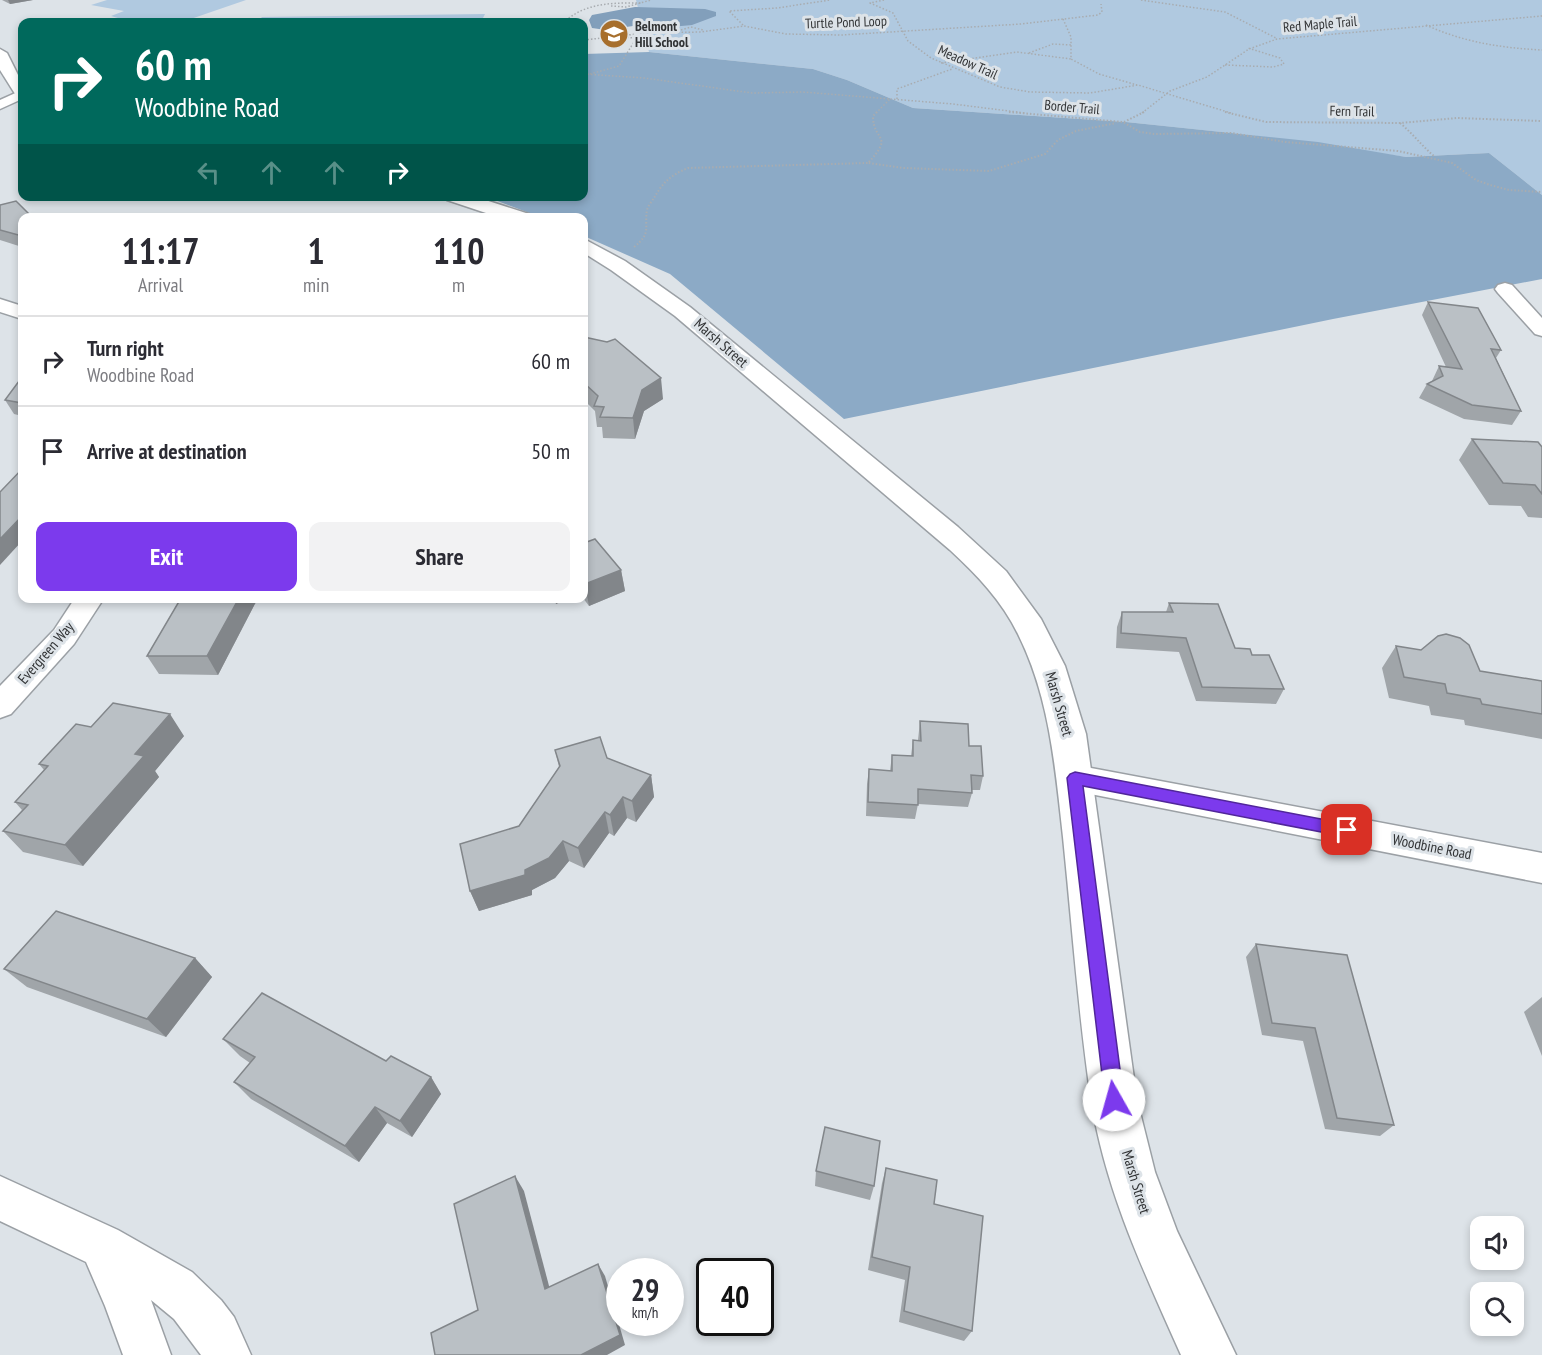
<!DOCTYPE html>
<html lang="en">
<head>
<meta charset="utf-8">
<style>
  body { margin:0; font-family:"PT Sans Narrow",sans-serif; background:#f2f2f3; color:#2b2b33; height:100vh; display:flex; flex-direction:column; font-size:22px; white-space:nowrap }
  * { box-sizing:border-box; margin:0 }
  p { font-size:20px; color:#7c7c81 }
  .icon { flex:none; width:33px; height:33px; fill:none; stroke:currentColor; stroke-width:2; stroke-linecap:round; stroke-linejoin:round }
  .map { position:relative; flex:1; overflow:hidden }
  .side { position:absolute; left:18px; top:213px; width:570px; height:390px; display:flex; flex-direction:column; background:#fff; border-radius:12px; box-shadow:0 3px 9px #0003 }
  .side>* { flex:none }
  .hud { position:absolute; left:18px; top:18px; width:570px; height:183px; border-radius:12px; box-shadow:0 3px 9px #0003; background:#00695c; color:#fff; overflow:hidden }
  .fabs { position:absolute; left:1470px; top:1216px; display:grid; gap:12px }
  .fabs a { display:grid; place-items:center; width:54px; height:54px; border-radius:12px; background:#fff; box-shadow:0 3px 9px #0003; font-size:30px }
  .speed { position:absolute; left:606px; top:1258px; display:flex; gap:12px; font-size:30px; font-weight:700; text-align:center }
  .speed>* { display:grid; place-content:center; width:78px; height:78px; border-radius:50%; background:#fff; box-shadow:0 3px 9px #0003; line-height:1 }
  .speed small { font-size:15px; font-weight:400 }
  .speed .limit { border:3px solid #111; border-radius:9px; background:#fff; color:#111 }
  .pin { position:absolute; display:grid; place-items:center; width:51px; height:51px; color:#fff; margin:-26px; border-radius:12px; box-shadow:0 3px 9px #0006 }
  .me { position:absolute; width:66px; margin:-33px; rotate:353deg; stroke-linejoin:round; filter:drop-shadow(0 0 4px #0008) }
  .turn { display:flex; align-items:center; gap:21px; height:126px; padding:0 18px; font-size:27px }
  .turn .icon { width:78px; height:78px; stroke-width:2.5 }
  .turn b { display:block; font-size:42px; line-height:51px }
  .lanes { display:flex; align-items:center; height:57px; padding:0 18px; background:#0003; justify-content:center; gap:30px; direction:ltr }
  .lanes .off { opacity:.35 }
  .eta { display:flex; justify-content:space-evenly; align-items:center; height:102px; text-align:center }
  .eta b { font-size:36px; font-weight:600; line-height:42px }
  .action { display:flex; gap:12px; margin-top:auto; padding:12px 18px }
  .action a { flex:1; height:69px; border-radius:12px; background:#7c3aed; color:#fff; font-size:24px; font-weight:600; line-height:69px; text-align:center }
  .action a+a { background:#f2f2f3; color:#2b2b33 }
  ul { padding:0; list-style:none }
  li { display:flex; align-items:center; gap:18px; height:90px; padding:0 18px; border-top:2px solid #e1e1e2 }
  li div { flex:1 }
  li b { display:block; font-size:22px }
  li em { font-style:normal }
  .map>svg:first-child { display:block }
</style>
</head>
<body>
<div class="map">
<svg width="1542" height="1355" viewBox="0 0 1542 1355">
  <rect width="100%" height="100%" fill="#dde3e8"/>
  <g fill="#b0c9e0">
    <polygon points="107,0 246,0 182,22 132,22 111,16 124,11 91,5"/>
    <polygon points="636,0 1542,0 1542,195 1489,153 1406,157 1250,135 1126,122 913,108 847,80 813,69 649,52"/>
    <polygon points="485,14 481,22 257,22 262,17"/>
  </g>
  <polygon fill="#8caac6" points="649,52 813,69 847,80 913,108 1126,122 1318,142 1406,157 1489,153 1542,195 1542,279 1333,319 844,419 670,274 584,236 584,218 540,217 487,197 584,196 584,54"/>
  <polygon fill="#829fbb" points="635,7 705,9 716,12 716,16 692,25 660,28 633,26 606,30 592,28 589,20 592,15"/>
  <g fill="none" stroke-linecap="round" stroke-linejoin="round">
    <g stroke="#9ba0a5" stroke-width="3">
      <g id="minor">
        <polygon points="22,90 22,99 0,109 0,100"/>
        <polygon points="1505,283 1512,285 1542,318 1542,336 1535,334 1498,293 1495,289 1498,285"/>
        <polygon points="0,299 22,306 22,319 0,312"/>
        <polygon points="75,598 104,598 74,644 11,714 0,718 0,686 54,630"/>
        <polygon points="1075,765 1542,853 1542,883 1075,791 1063,787 1059,778 1063,769"/>
        <polygon points="0,1176 118,1230 192,1272 221,1300 234,1317 251,1355 201,1355 174,1319 151,1300 171,1355 123,1355 105,1306 86,1262 0,1221"/>
      </g>
    </g>
    <g stroke="#9ba0a5" stroke-width="3">
      <g id="tertiary">
        <polygon points="0,49 7,53 22,83 22,98 17,97 0,70"/>
        <polygon points="444,196 473,196 529,214 531,218 501,218 447,200"/>
        <path d="M584,239L625,261L690,307L958,527L1006,571L1041,619L1065,666L1086,734L1137,1100L1155,1172L1177,1231L1236,1355H1181C1144,1272 1105,1190 1091,1099C1078,1012 1072,924 1063,837C1055,767 1050,698 1018,634C1002,601 977,575 950,550L675,316L611,270L584,253Z"/>
      </g>
    </g>
    <g stroke="#a8acb0" stroke-width="1.5" stroke-dasharray="1.5 2" stroke-linecap="butt">
      <polyline points="884,0 870,3 893,13 908,41 931,58 1000,87 1030,92 1090,93 1138,85 1231,113"/>
      <polyline points="1141,0 1225,12 1276,38"/>
      <polyline points="611,6 626,7 651,0"/>
      <polyline points="1063,19 1071,37 1071,59 1099,74 1137,85"/>
      <path d="M569,22V18C590,2 616,3 642,3"/>
      <polyline points="743,25 729,11 777,8 830,0"/>
      <path d="M1426,25C1463,42 1501,48 1542,50"/>
      <polyline points="681,30 691,27 703,30"/>
      <polyline points="620,37 634,38"/>
      <polyline points="584,40 645,33 701,32 744,26 786,34 841,35 1021,24 1098,15 1102,12 1101,4"/>
      <polyline points="1029,53 1053,44 1072,45"/>
      <polyline points="941,63 1017,52 1071,59"/>
      <polyline points="1225,65 1273,67 1284,64 1280,58 1248,48"/>
      <polyline points="584,74 644,78 752,93 803,92 953,104 1025,113"/>
      <polyline points="590,74 619,66 634,42 634,38 643,34"/>
      <polyline points="897,99 897,89 952,69"/>
      <polyline points="876,113 890,99"/>
      <polyline points="1142,113 1170,91 1207,77 1249,49 1277,39 1542,16"/>
    </g>
    <g stroke="#a8acb0" stroke-width="2" stroke-dasharray="1.5 2" stroke-linecap="butt">
      <path d="M877,112L873,116C873,142 895,134 868,163L904,168L989,171L1045,154L1058,140L1076,131L1116,123"/>
      <polyline points="1009,112 1123,122 1140,132 1154,134 1231,133 1285,142 1398,151 1452,163 1476,180 1490,185 1509,190 1542,192"/>
      <polyline points="1225,112 1266,122 1400,123 1457,118 1542,121"/>
      <polyline points="1124,122 1144,112"/>
      <path d="M1400,123C1413,134 1422,146 1435,157"/>
      <path d="M634,247C652,233 644,228 647,210C648,206 652,201 654,198C663,182 671,175 688,168L868,163"/>
    </g>
    <use href="#minor" fill="#fff" fill-rule="evenodd"/>
    <use href="#tertiary" fill="#fff" fill-rule="evenodd"/>
  </g>
  <g fill="#a0a5a9">
    <polygon points="2,0 33,0 10,4"/>
    <polygon points="0,205 22,218 22,247 0,240"/>
    <polygon points="1428,302 1501,350 1496,358 1521,411 1512,425 1464,419 1419,398 1427,384 1432,381 1439,366 1446,367 1422,315"/>
    <polygon points="584,337 663,399 644,411 635,439 603,438 602,427 597,427 595,411 584,400"/>
    <polygon points="22,377 22,416 14,414 5,400"/>
    <polygon points="1472,439 1542,447 1542,518 1528,517 1521,506 1489,505 1459,460"/>
    <polygon points="584,543 621,570 625,591 589,606 583,598 584,598"/>
    <polygon points="181,598 258,598 218,675 159,674 147,656"/>
    <polygon points="1169,603 1235,648 1252,655 1284,689 1276,704 1196,701 1179,652 1116,648 1117,627 1122,612 1166,612"/>
    <polygon points="1396,646 1480,671 1542,681 1542,739 1465,725 1464,720 1431,715 1429,706 1389,698 1382,668"/>
    <polygon points="920,721 969,746 983,776 980,790 972,790 972,793 968,807 918,804 915,819 866,816 867,784 869,769 890,771 892,755 911,756 913,740 918,740"/>
    <polygon points="91,727 184,736 155,771 159,777 83,866 23,852 3,831 22,810 15,802 44,770 39,764"/>
    <polygon points="555,750 607,758 651,775 654,797 636,822 627,818 614,836 609,833 584,868 569,861 555,878 532,890 532,895 479,911 470,891 519,826 559,767"/>
    <polygon points="1256,944 1394,1125 1380,1136 1325,1129 1303,1041 1262,1035 1246,957"/>
    <polygon points="195,958 212,977 166,1037 27,987 4,969"/>
    <polygon points="1542,997 1542,1056 1524,1012"/>
    <polygon points="223,1039 386,1061 431,1077 441,1094 412,1137 387,1123 359,1162 251,1099 234,1082 250,1063 240,1056"/>
    <polygon points="886,1168 934,1204 972,1331 964,1341 899,1322 905,1280 868,1270 882,1183"/>
    <polygon points="816,1171 874,1186 870,1200 815,1186"/>
  </g>
  <g fill="#82868a">
    <polygon points="8,0 33,0 10,4"/>
    <polygon points="661,378 663,399 644,411 635,439 633,418 642,390"/>
    <polygon points="22,516 22,541 0,565 0,539"/>
    <polygon points="621,570 625,591 589,606 585,584"/>
    <polygon points="239,598 258,598 218,675 207,656"/>
    <polygon points="554,598 570,598 556,604"/>
    <polygon points="170,714 184,736 155,771 159,777 83,866 65,845 135,754"/>
    <polygon points="651,775 654,797 636,822 632,801"/>
    <polygon points="623,797 627,818 614,836 610,815"/>
    <polygon points="605,812 609,833 584,868 578,848"/>
    <polygon points="563,841 569,861 555,878 532,890 532,895 479,911 470,891 525,870"/>
    <polygon points="195,958 212,977 166,1037 147,1019"/>
    <polygon points="431,1077 441,1094 412,1137 400,1121"/>
    <polygon points="375,1107 387,1123 359,1162 345,1146"/>
    <polygon points="515,1176 524,1191 553,1301 545,1289"/>
    <polygon points="598,1264 605,1276 625,1345 607,1355 581,1355"/>
  </g>
  <g fill="#bac0c5" stroke="#82868a" stroke-width="1.5">
    <polygon points="16,201 33,218 22,218 22,236 0,230 0,205"/>
    <polygon points="1428,302 1478,308 1501,350 1491,349 1521,411 1472,405 1427,384 1443,376 1439,366 1462,369"/>
    <polygon points="584,337 607,342 615,339 661,378 642,390 633,418 600,417 604,407 594,406 598,396 584,383"/>
    <polygon points="22,377 22,403 5,400"/>
    <polygon points="1472,439 1538,442 1542,447 1542,494 1535,485 1503,483"/>
    <polygon points="22,469 22,516 0,539 0,492"/>
    <polygon points="595,539 621,570 585,584 584,583 584,543"/>
    <polygon points="181,598 239,598 207,656 147,656"/>
    <polygon points="1169,603 1218,604 1235,648 1250,649 1252,655 1269,655 1284,689 1202,687 1186,638 1121,633 1122,612 1173,612"/>
    <polygon points="1446,634 1460,638 1469,645 1480,671 1542,681 1542,714 1482,704 1480,699 1447,693 1445,684 1404,677 1396,646 1421,650 1438,636"/>
    <polygon points="113,703 170,714 135,754 144,756 65,845 3,831 28,805 15,802 48,766 39,764 76,724 91,727"/>
    <polygon points="920,721 968,724 969,746 981,746 983,776 971,775 972,793 918,789 918,805 868,802 869,769 892,771 892,755 913,756 913,740 921,741"/>
    <polygon points="600,737 607,758 651,775 632,801 623,797 610,815 605,812 578,848 563,841 549,858 525,870 525,875 470,891 460,844 519,826 560,766 555,750"/>
    <polygon points="56,911 195,958 147,1019 4,969"/>
    <polygon points="1256,944 1347,955 1394,1125 1337,1118 1315,1028 1272,1023"/>
    <polygon points="262,993 386,1061 391,1056 431,1077 400,1121 375,1107 345,1146 234,1082 255,1057 223,1039"/>
    <polygon points="825,1127 880,1141 874,1186 816,1171"/>
    <polygon points="886,1168 937,1180 934,1204 983,1216 972,1331 904,1311 910,1267 872,1257"/>
    <polygon points="515,1176 545,1289 598,1264 620,1335 581,1355 435,1355 431,1333 478,1310 454,1204"/>
  </g>
  <polygon fill="#7c3aed" stroke="#51269a" stroke-width="1.5" points="1075,772 1347,824 1352,826 1354,830 1352,835 1347,837 1083,786 1124,1100 1121,1107 1114,1110 1108,1107 1105,1100 1067,778 1070,774"/>
  <defs>
    <g id="school-disc" transform="scale(1.5)"><circle r="9.5" fill="#a76f2d" stroke="#dde3e8"/><path d="M0-5L7-2L0 1L-7-2ZM-4 1L0 2.5L4 1V4Q0 6-4 4Z" fill="#fff"/></g>
  </defs>
  <g fill-rule="evenodd">
    <use href="#school-disc" x="614" y="34"/>
  </g>
  <g text-anchor="middle" stroke-width="6" stroke-linejoin="round" paint-order="stroke">
    <g font-size="14" fill="#313335" stroke="#dde3e8">
      <text transform="translate(846 22) rotate(-2)" y="5">Turtle Pond Loop</text>
      <text transform="translate(1320 24) rotate(-5)" y="5">Red Maple Trail</text>
      <text transform="translate(968 62) rotate(24)" y="5">Meadow Trail</text>
      <text transform="translate(1072 107) rotate(5)" y="5">Border Trail</text>
      <text transform="translate(1352 111) rotate(1)" y="5">Fern Trail</text>
    </g>
    <g font-size="14" font-weight="bold" fill="#313335" stroke="#dde3e8" text-anchor="start">
      <text x="635" y="31">Belmont<tspan x="635" dy="16">Hill School</tspan></text>
    </g>
    <g font-size="15" fill="#313335" stroke="#dde3e8">
      <text transform="translate(721 343) rotate(41)" y="5">Marsh Street</text>
      <text transform="translate(46 653) rotate(-49)" y="5">Evergreen Way</text>
      <text transform="translate(1059 704) rotate(74)" y="5">Marsh Street</text>
      <text transform="translate(1432 847) rotate(11)" y="5">Woodbine Road</text>
      <text transform="translate(1136 1182) rotate(73)" y="5">Marsh Street</text>
    </g>
  </g>
</svg>
<div class="fabs">
<a><svg class="icon" aria-label="sound" viewBox="0 0 24 24"><path d="M4 9h4l5-4v14l-5-4H4zM17 9q2 3 0 6"/></svg></a>
<a><svg class="icon" aria-label="search" viewBox="0 0 24 24"><circle cx="10" cy="10" r="6"/><path d="M15 15l6 6"/></svg></a>
</div>
<div class="speed"><div>29<small>km/h</small></div><div class="limit">40</div></div>
<div class="pin" style="left:1347px;top:830px;background:#d93025"><svg class="icon" aria-label="arrive" viewBox="0 0 24 24"><path d="M6 21V4h12l-3 4 3 4H6"/></svg></div>
<svg class="me" style="left:1114px;top:1100px" viewBox="-20 -20 40 40"><circle r="19" fill="#fff"/><path d="M0-13L10 11 0 6-10 11z" fill="#7c3aed"/></svg>
<div class="hud">
<div class="turn"><svg class="icon" aria-label="right" viewBox="0 0 24 24"><path d="M7 20v-9h11M14 6l5 5-5 5"/></svg><div><b>60 m</b>Woodbine Road</div></div>
<div class="lanes"><svg class="icon off" aria-label="left" viewBox="0 0 24 24"><path d="M17 20v-9H6M10 6l-5 5 5 5"/></svg><svg class="icon off" aria-label="ahead" viewBox="0 0 24 24"><path d="M12 20V5M6 11l6-6 6 6"/></svg><svg class="icon off" aria-label="ahead" viewBox="0 0 24 24"><path d="M12 20V5M6 11l6-6 6 6"/></svg><svg class="icon" aria-label="right" viewBox="0 0 24 24"><path d="M7 20v-9h11M14 6l5 5-5 5"/></svg></div>
</div>
<section class="side">
<div class="eta">
<div><b>11:17</b><p>Arrival</p></div>
<div><b>1</b><p>min</p></div>
<div><b>110</b><p>m</p></div>
</div>
<ul>
<li><svg class="icon" aria-label="right" viewBox="0 0 24 24"><path d="M7 20v-9h11M14 6l5 5-5 5"/></svg><div><b>Turn right</b><p>Woodbine Road</p></div><em>60 m</em></li>
<li><svg class="icon" aria-label="arrive" viewBox="0 0 24 24"><path d="M6 21V4h12l-3 4 3 4H6"/></svg><div><b>Arrive at destination</b></div><em>50 m</em></li>
</ul>
<div class="action"><a>Exit</a><a>Share</a></div>
</section>
</div>
</body>
</html>
